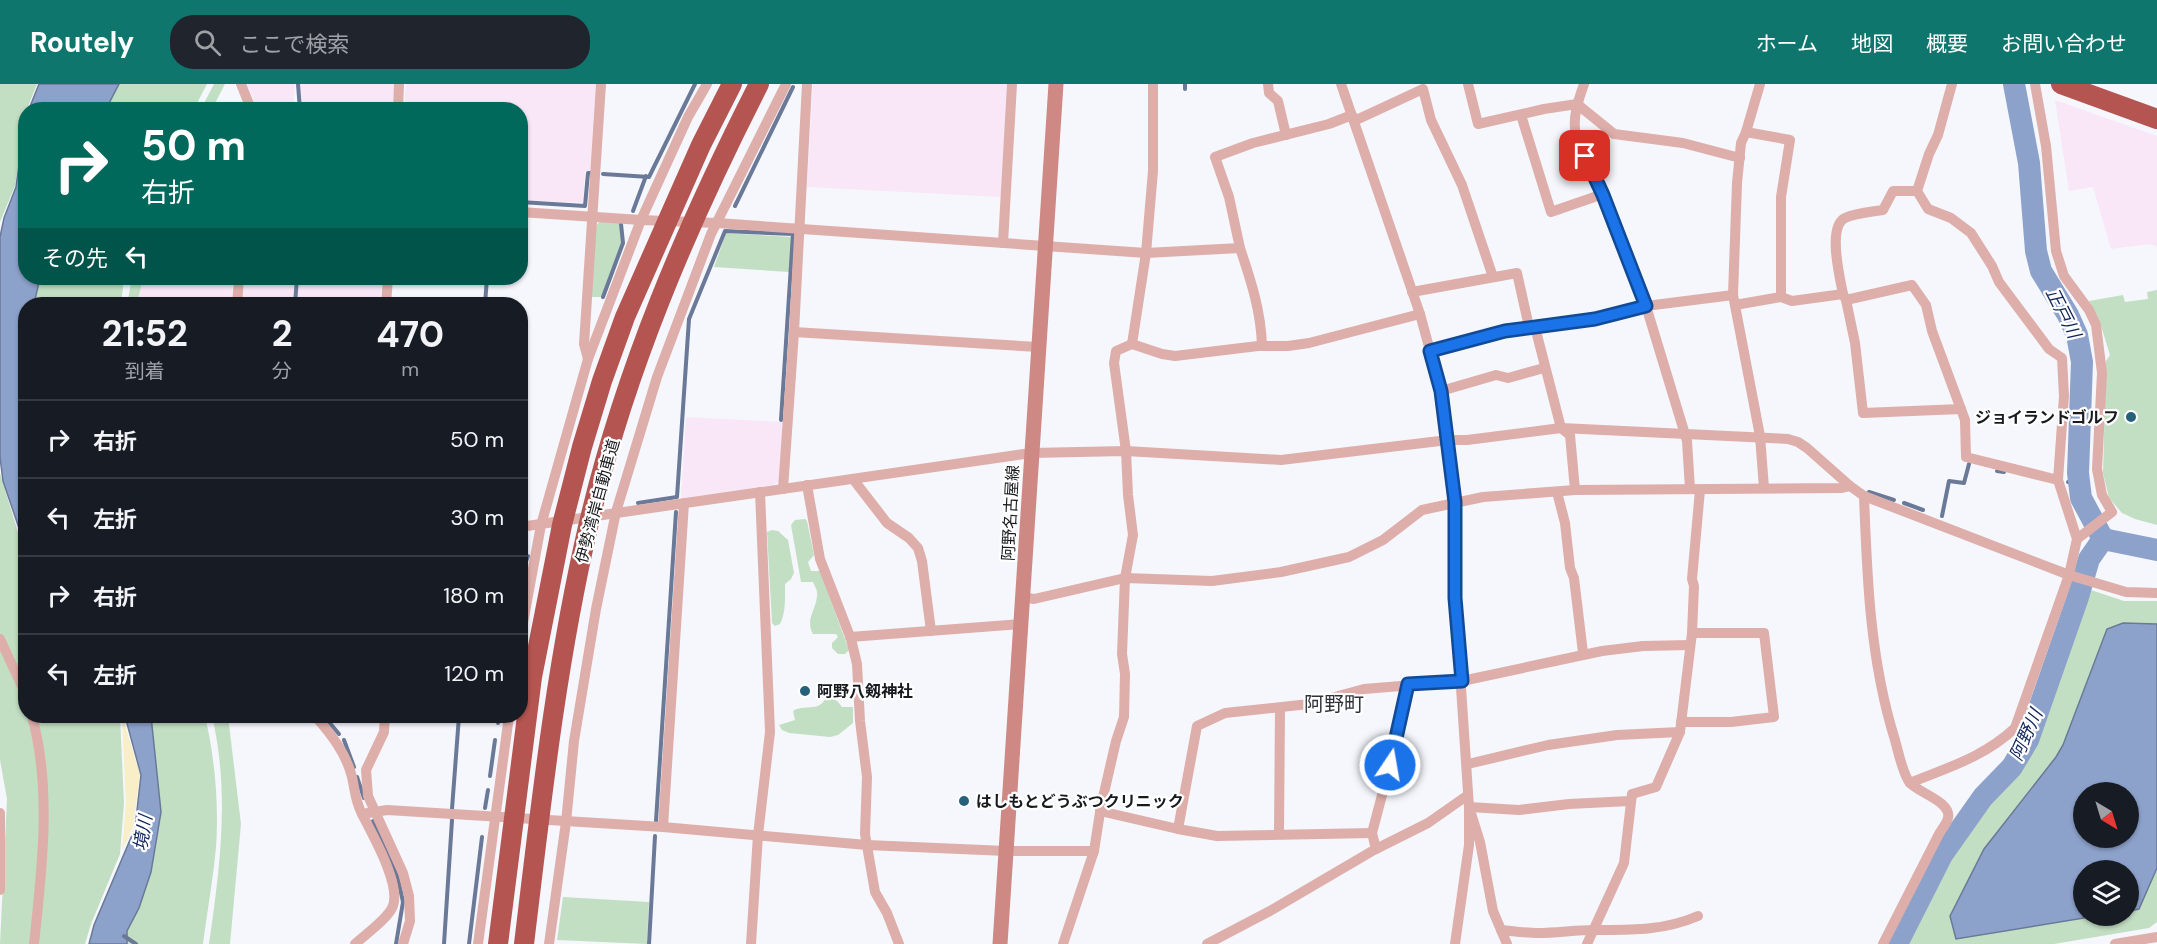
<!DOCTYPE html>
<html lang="ja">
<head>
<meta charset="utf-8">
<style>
  body { margin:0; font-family:"DM Sans","Noto Sans JP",sans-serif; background:#20242c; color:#f1f3f6; height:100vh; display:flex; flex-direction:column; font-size:22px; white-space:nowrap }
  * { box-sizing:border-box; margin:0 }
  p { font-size:20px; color:#9ea1a6 }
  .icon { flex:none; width:33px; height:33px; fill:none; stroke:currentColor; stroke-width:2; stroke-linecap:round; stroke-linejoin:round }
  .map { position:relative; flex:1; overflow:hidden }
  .side { position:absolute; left:18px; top:213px; width:510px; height:426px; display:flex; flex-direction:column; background:#171b24; border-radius:24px; box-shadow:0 2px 4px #0004 }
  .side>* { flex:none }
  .top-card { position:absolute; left:18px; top:18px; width:510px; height:183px; border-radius:24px; box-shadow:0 2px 4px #0004; background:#00695c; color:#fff; overflow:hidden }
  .needle { width:39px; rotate:142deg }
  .tools { position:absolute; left:2073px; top:698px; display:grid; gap:12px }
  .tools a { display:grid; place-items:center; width:66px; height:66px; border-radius:50%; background:#171b24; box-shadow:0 2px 4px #0004; font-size:30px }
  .pin { position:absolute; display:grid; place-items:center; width:51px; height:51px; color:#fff; margin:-26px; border-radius:12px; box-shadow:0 3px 9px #0006 }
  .me { position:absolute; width:66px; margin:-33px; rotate:12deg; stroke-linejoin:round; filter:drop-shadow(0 0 4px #0008) }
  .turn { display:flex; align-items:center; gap:21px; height:126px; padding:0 24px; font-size:27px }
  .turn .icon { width:78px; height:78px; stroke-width:2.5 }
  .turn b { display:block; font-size:42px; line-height:51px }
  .then { display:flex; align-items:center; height:57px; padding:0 24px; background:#0003; gap:12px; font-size:22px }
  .eta { display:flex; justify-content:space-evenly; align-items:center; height:102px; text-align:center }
  .eta b { font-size:36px; font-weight:700; line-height:42px }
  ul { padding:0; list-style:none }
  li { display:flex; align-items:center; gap:18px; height:78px; padding:0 24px; border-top:2px solid #363941 }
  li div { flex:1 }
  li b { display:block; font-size:22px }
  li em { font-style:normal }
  header { display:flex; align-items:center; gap:36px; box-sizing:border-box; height:84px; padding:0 30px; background:#0f766e; color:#fff }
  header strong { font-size:28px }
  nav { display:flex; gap:33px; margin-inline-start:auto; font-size:21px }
  .search { width:420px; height:54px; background:#20242c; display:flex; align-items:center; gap:15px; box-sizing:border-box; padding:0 21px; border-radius:24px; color:#9ea1a6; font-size:22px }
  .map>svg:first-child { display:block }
</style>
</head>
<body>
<header>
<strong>Routely</strong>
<div class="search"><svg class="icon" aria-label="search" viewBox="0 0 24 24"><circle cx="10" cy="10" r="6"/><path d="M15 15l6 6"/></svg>ここで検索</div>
<nav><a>ホーム</a><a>地図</a><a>概要</a><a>お問い合わせ</a></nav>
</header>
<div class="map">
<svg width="2157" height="860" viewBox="0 0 2157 860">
  <rect width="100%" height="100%" fill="#f5f7fd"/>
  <g fill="#f9e7f8">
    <polygon points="247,0 295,0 293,25 252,24 253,14"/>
    <polygon points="300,0 395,0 393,25 301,25"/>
    <polygon points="406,0 596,0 590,87 585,87 583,119 521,116 520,26 404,26"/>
    <polygon points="813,0 1007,0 1001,113 807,103"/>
    <polygon points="2055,16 2157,52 2157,163 2150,160 2111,165 2093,103 2069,107"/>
    <polygon points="143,194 233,194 231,220 137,220"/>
    <polygon points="243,194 295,194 293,220 241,220"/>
    <polygon points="361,194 382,194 380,220 297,220 298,196 360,200"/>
    <polygon points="686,333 783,338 779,397 773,401 681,415"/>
  </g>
  <g fill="#c3dfc3" fill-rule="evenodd">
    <polygon points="0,0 37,0 27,25 26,26 15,102 0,138"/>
    <polygon points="119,0 207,0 194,25 106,25"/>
    <polygon points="214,0 225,0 212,25 201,25"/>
    <polygon points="600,137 619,139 622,159 602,213 591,213 596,142"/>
    <polygon points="726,149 792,153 789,188 714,183"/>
    <polygon points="40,194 124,194 121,220 34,220"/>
    <polygon points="132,194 143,194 137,220 127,220"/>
    <polygon points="2157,206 2157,441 2135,435 2122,429 2109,414 2103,389 2106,277 2110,271 2101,242 2089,217 2123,211 2125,218 2148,215 2147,208"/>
    <polygon points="0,389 19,452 25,462 26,632 120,632 124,719 120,770 91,840 85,860 0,860 7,715 0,676"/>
    <path d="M805,435L807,437L814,471L808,478L811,487H820L849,566L845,570H838L832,564V559L838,553L836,550H813C805,535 816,526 817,512C818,506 815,503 813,498H801L791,441L795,436Z"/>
    <path d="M772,446L778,447L788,456L794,489L791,495L785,500C785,514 786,528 780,540L775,542L772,539L767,448Z"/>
    <path d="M2088,505L2124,517H2157V838L2149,844L2054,860H1904L1949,768L2024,674L2037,650ZM2084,708H2128V753H2084ZM2084,786H2128V831H2084Z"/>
    <path d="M825,615C835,614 837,616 842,623H853V639L838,651L830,653L789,649L782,646L779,641L795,636L793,627C803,620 819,628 825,615Z"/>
    <path d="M151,632H205C215,674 219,721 216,764C213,796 207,828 203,860H127V847L139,824L161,728Z"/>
    <path d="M212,632H228L241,740L230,860H209C220,784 230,708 212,632Z"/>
    <polygon points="563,813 649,818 647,860 557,856"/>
  </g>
  <polygon fill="#f8eec8" points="122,632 140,690 133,743 122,766 126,719"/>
  <g fill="#8da2cb" stroke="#6a7997" stroke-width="1.5" fill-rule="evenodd">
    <polygon points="39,0 119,0 106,25 29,25"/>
    <polygon points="25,36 26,194 40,194 34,220 26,220 25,275 20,334 26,375 25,458 22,453 3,397 0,373 0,153 4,134 16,103"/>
    <path d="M2123,539L2157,540V784L2139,825L2129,827L2128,786H2084V831H2102L1956,855L1950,832L1984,765L2056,673L2063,661L2107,545ZM2084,708H2128V753H2084Z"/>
    <polygon points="125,632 151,632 161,728 151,788 139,824 127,847 127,860 89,860 94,841 135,744 141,691"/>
  </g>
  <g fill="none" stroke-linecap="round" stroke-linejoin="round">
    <g stroke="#6a7997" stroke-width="4">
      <polyline points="298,0 300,26"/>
      <polyline points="1185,0 1185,5"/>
      <polyline points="603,90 649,93 695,0"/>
      <polyline points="520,118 585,122 588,89 590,89"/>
      <polyline points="735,122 793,3"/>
      <polyline points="633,127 646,92"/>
      <polyline points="603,213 623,159 621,140"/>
      <polyline points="295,220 297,194"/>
      <polyline points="485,220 487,194"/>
      <polyline points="1997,387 2004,388"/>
      <polyline points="2068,398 2079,397"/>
      <polyline points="1869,408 1894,416"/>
      <polyline points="638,419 677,413 689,235 725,147 793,150 781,336"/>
      <polyline points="1904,419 1923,426"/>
      <polyline points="1942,432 1949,397 1964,399 1969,380"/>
      <polyline points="525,480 528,472"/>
      <polyline points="520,504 524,486"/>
      <polyline points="324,632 339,650"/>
      <polyline points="498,639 499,632"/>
      <polyline points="344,656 354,683"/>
      <polyline points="490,692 495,656"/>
      <polyline points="357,693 364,714"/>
      <polyline points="485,724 488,706"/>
      <polyline points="452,725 459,632"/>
      <polyline points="373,737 398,794 403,818 396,860"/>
      <polyline points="656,737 676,428"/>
      <polyline points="124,852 136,860"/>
      <polyline points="444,860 452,736"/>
      <polyline points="469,860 482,753"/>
      <polyline points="649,860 655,752"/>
    </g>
    <g stroke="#8da2cb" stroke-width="22">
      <polyline points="2014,0 2029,79 2036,167 2041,187 2068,231 2077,251 2082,278 2078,389 2081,414 2103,455"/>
      <polyline points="2103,455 2157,466"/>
      <polyline points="1897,860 1942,771 1983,713 2012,683 2028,656 2078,513 2089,475 2103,455"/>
    </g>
    <g stroke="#deaeaa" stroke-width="10">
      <polyline points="241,0 249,20 248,26"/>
      <polyline points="1268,0 1269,9 1278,17 1286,51"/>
      <polyline points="1341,0 1420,230 1441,307 1448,356 1455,418 1455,514 1469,723 1469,761 1455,860"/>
      <polyline points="1468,0 1478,40 1544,25 1577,20 1614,50 1683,59 1740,74"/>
      <path d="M1584,0C1578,17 1572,34 1576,52L1603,110L1646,222L1687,357L1690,405"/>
      <polyline points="1760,0 1746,48 1741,59 1737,99 1733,211 1760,352 1764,404"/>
      <polyline points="2035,0 2046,62 2056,167 2064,192 2089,226 2096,241 2102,289 2097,385 2102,411 2112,428 2077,455"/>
      <polyline points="398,26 399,0"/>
      <polyline points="1521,31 1551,128 1603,110"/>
      <polyline points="1354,37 1423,5 1431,36 1462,101 1493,193"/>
      <polyline points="1746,48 1790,56 1781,113 1781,213"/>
      <path d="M1917,107H1893L1883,126C1871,128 1856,129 1845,134C1827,143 1840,194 1843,210L1846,216L1855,259L1863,329L1961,325"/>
      <polyline points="520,128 641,136 717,139 1146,169 1240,164 1229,113 1215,73 1253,59 1329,40 1352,31"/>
      <polyline points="1003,159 1012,0"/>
      <path d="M1240,164C1251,197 1261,227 1262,262"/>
      <polyline points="1412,208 1517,189 1529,243"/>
      <polyline points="1846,216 1912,201 1926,221 1932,247 1965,336 1966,373 2058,396"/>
      <polyline points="237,220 239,194"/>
      <polyline points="386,220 388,194"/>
      <polyline points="1735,221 1781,213 1792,217 1843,210"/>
      <polyline points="1535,243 1561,344 1570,351 1575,406"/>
      <polyline points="794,248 1038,263"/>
      <polyline points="1132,260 1146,169 1153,87 1153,0"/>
      <polyline points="1430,267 1505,247 1595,235 1646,222 1733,211"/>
      <polyline points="588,275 584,260 601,0"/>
      <polyline points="1441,307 1496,291 1508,294 1544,284"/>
      <polyline points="853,395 887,439 909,454 918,464 922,477 931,547"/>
      <polyline points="807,401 820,475 851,555 857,580 860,637 867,693 865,750 875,808 887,829 899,860"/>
      <polyline points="783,405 794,248 807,0"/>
      <polyline points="1557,408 1565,439 1570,484 1574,494 1583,569"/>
      <path d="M1864,412C1867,494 1870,577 1895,656C1898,667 1903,691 1910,699C1919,709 1952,718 1948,734C1947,739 1942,745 1939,750L1883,860"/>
      <polyline points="520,443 1031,369 1126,367 1281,376 1448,356 1467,356 1561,344 1788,355 1798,358 1807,364 1850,402 1864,412 2069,491 2126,508 2157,509"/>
      <polyline points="1023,513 1034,515 1125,494 1212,497 1281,488 1349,473 1383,456 1422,426 1483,413 1575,406 1842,404 1850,402"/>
      <polyline points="850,553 1022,540"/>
      <polyline points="0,555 26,611"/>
      <polyline points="520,555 541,441 588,275 641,136 688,33 707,0"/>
      <path d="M32,632C52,705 42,785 34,860"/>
      <path d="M315,632C331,650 346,669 352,693C355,706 355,717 362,730"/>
      <polyline points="385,632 384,648 366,686 368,712 403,789 409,812 410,837 403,860"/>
      <polyline points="1681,638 1731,638 1774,633 1764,549 1692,549"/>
      <polyline points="1468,680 1548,661 1617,651 1680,648"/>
      <path d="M1910,699C1949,683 1984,673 2015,644L2069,491L2077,455L2058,396L2064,312L2062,274L2049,265L1999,198L1992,182L1971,149L1951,134L1928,125L1917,107L1929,70L1938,51L1952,0"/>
      <polyline points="1100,727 1178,745 1217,752 1372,749"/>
      <polyline points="0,729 0,806"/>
      <polyline points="663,743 684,419"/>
      <polyline points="1178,745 1197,642 1225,629 1309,620 1364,605 1462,597 1602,567 1643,562 1690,561"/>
      <polyline points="1279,749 1280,624"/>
      <polyline points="1376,765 1372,749 1390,681 1408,600"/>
      <path d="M1501,846C1513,847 1526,849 1538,849C1557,849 1575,846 1594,846C1631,846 1663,847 1698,832"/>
      <path d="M355,860C366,850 386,836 392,824C403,803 372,750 362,730L387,726L663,743L867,761L1006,767H1094"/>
      <polyline points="478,860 509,632"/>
      <polyline points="549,860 566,738 574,657 596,525 616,428 657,293 711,150 786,0"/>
      <polyline points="751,860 758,751 770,648 760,408"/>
      <polyline points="1063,860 1094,767 1101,722 1116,657 1124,633 1125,590 1122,570 1125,494 1133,451 1128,411 1126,367 1114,279 1116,267 1132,260 1162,270 1175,272 1258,262 1288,262 1309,259 1420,230"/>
      <polyline points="1207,860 1270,827 1374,766 1428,739 1468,711"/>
      <polyline points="1507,860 1493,827 1480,758 1469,723 1519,726 1569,720 1630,717"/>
      <polyline points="1587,860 1624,779 1632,710 1656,703 1680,648 1692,549 1694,502 1692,495 1700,406"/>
      <polyline points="2115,860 2157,853"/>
    </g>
    <polyline stroke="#ce8984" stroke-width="15" points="1000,860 1056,0"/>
    <polyline stroke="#b45551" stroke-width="20" points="2061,0 2157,35"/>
    <g stroke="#b45551" stroke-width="20">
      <polyline points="498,860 532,593 562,441 582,363 602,297 625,233 701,61 732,0"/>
      <path d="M524,860C541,720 556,581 588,443C624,288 687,141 759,0"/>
    </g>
  </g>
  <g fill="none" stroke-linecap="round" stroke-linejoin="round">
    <g stroke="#114b97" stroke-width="15">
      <polyline id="route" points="1390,681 1408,600 1462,597 1455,514 1455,418 1441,307 1430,267 1505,247 1595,235 1646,222 1603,111 1585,72"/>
    </g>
    <use href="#route" stroke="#1a73e8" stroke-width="10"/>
  </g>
  <g fill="#256179" stroke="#fff" stroke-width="2">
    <circle cx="2131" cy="333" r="6"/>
    <circle cx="805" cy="607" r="6"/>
    <circle cx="964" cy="717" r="6"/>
  </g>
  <g text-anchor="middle" stroke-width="4.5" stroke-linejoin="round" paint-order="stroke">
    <g font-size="16" font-weight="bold" fill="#191a1e" stroke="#fff" text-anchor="start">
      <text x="2119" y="339" text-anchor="end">ジョイランドゴルフ</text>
      <text x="817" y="613">阿野八剱神社</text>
      <text x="976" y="723">はしもとどうぶつクリニック</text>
    </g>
    <g font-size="16" fill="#191a1e" stroke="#fff">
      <text transform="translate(597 417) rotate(-75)" y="6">伊勢湾岸自動車道</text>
      <text transform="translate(1010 429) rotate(-87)" y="6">阿野名古屋線</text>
    </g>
    <g font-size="18" font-style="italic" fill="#102658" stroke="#fff">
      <text transform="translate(2063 229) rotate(63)" y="6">正戸川</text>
      <text transform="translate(2026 651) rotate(-66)" y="6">阿野川</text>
      <text transform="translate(143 749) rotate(-81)" y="6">境川</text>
    </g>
    <g font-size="20" fill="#2f3239" stroke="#fff">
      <text x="1334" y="627">阿野町</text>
    </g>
  </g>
</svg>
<div class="tools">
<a><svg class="needle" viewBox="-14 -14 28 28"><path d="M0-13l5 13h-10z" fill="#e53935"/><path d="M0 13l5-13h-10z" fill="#9ea1a6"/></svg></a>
<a><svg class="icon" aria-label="layers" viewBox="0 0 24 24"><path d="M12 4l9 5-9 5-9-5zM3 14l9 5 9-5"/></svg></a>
</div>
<div class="pin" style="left:1585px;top:72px;background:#d93025"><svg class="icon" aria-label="arrive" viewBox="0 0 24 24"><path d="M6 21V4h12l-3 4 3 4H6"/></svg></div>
<svg class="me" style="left:1390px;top:681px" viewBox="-20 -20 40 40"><circle r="17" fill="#1a73e8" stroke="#fff" stroke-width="3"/><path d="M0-11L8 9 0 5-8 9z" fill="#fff"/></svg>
<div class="top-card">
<div class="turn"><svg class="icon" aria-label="right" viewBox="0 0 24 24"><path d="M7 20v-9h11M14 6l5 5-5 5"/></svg><div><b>50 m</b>右折</div></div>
<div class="then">その先<svg class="icon" aria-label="left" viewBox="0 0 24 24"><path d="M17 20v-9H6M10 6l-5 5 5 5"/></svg></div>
</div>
<section class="side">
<div class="eta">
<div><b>21:52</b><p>到着</p></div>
<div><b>2</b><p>分</p></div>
<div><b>470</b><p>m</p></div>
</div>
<ul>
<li><svg class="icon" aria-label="right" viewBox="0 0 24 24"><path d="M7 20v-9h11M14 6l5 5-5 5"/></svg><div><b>右折</b></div><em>50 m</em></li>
<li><svg class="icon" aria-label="left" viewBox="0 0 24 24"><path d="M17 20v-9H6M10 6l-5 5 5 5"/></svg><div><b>左折</b></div><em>30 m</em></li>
<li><svg class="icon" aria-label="right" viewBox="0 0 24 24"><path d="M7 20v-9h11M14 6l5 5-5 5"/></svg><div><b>右折</b></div><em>180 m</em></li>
<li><svg class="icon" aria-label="left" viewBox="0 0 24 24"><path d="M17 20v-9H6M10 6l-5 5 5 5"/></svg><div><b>左折</b></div><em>120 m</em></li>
</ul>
</section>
</div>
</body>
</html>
